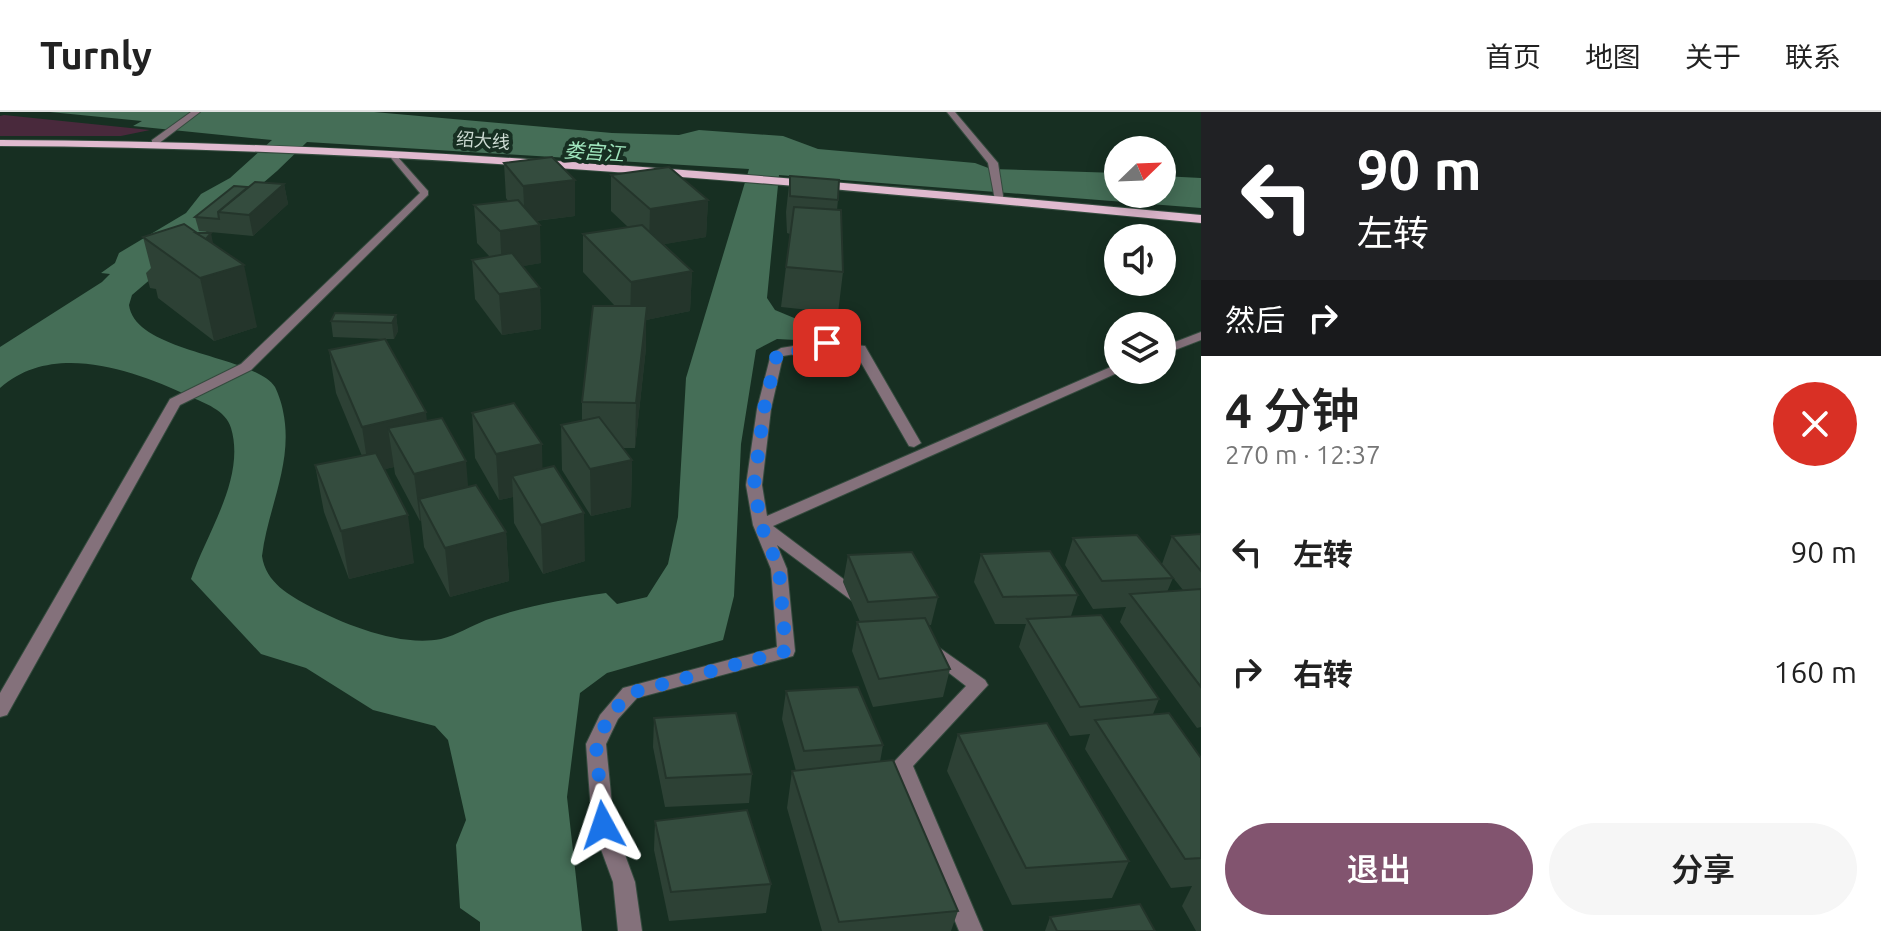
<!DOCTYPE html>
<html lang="zh">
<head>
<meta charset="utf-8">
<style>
  body { margin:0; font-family:Ubuntu,"Noto Sans SC",sans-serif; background:#f6f6f6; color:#222; height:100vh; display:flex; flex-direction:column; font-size:30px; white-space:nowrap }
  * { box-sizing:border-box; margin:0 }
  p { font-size:26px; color:#767676 }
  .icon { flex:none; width:44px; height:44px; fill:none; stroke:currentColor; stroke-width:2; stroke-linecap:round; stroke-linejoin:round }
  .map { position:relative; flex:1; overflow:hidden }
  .side { display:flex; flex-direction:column; background:#fff; width:680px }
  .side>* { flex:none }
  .banner { background:#202124; color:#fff; overflow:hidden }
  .needle { width:52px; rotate:67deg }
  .controls { position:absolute; left:1104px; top:24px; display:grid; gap:16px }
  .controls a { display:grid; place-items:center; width:72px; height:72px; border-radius:50%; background:#fff; box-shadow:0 4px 20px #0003; font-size:40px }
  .pin { position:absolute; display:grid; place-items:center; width:68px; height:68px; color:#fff; margin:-34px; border-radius:16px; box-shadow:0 4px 12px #0006 }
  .me { position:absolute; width:88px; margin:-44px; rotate:355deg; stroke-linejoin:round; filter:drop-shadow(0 0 6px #0008) }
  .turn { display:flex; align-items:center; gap:28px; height:168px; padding:0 24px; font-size:36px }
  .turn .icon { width:104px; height:104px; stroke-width:2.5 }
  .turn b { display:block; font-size:56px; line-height:68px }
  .then { display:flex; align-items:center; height:76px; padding:0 24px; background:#0003; gap:16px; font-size:30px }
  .round { display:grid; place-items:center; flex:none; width:84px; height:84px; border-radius:42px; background:#f6f6f6 }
  .summary { display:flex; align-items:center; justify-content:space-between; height:136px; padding:0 24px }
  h1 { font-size:48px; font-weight:600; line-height:60px }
  .cta { display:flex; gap:16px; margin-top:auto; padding:16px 24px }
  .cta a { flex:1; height:92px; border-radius:48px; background:#82546f; color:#fff; font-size:32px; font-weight:600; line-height:92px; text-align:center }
  .cta a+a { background:#f6f6f6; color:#222 }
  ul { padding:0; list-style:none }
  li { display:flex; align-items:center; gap:24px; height:120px; padding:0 24px }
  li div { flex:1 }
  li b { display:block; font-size:30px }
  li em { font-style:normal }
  header { display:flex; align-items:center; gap:48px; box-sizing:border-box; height:112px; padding:0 40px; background:#fff; border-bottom:2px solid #e0e0e0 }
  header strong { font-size:38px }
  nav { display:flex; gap:44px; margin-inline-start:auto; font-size:28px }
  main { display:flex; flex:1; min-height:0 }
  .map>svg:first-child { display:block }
</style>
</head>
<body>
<header>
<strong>Turnly</strong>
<nav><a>首页</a><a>地图</a><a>关于</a><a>联系</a></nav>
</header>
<main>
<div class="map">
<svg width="1201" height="819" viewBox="0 0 1201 819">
  <rect width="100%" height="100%" fill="#172f22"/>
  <polygon fill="#49293c" points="0,4 4,3 150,18 121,24 0,24"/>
  <path fill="#456e57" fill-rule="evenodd" d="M50,0H374L612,21L679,23L699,18L783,24L818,37L975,51L991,57L1118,61V82H1162V64L1201,66V96L779,63L767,186L775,198L799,208L805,223L796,228L777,227L756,238L741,332L734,484L723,528L607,561L580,581L567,685L582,819H480V810L460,796L456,733L466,708L448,628L435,614L373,598L306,556L261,542L191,467C206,422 246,366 231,316C226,298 204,291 189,284C133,258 53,229 0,276V235L102,170L110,162L101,161L115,151L119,141L186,101L201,82L230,66L272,28L133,14L142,9ZM307,30L749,57L686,266L678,405L668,452L647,485L617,492L606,481C566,487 525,494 486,508C471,514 457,523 441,527C400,535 346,513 311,495C289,483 266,471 262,444C268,395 294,350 283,299C282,292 278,281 275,275C254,243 135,241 129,193L132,183L277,59Z"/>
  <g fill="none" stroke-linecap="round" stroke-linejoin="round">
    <g stroke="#344b3e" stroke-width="2">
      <g id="minor">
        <polygon points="191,0 200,0 158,32 152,32 152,28"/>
        <polygon points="947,0 955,0 998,51 1004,90 995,88 988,51"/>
        <polygon points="396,43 428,79 428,83 251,258 180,293 7,603 0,605 0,581 170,287 241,252 420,81 391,46"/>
        <polygon points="1201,220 1201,228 1162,243 1162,235"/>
        <polygon points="818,230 865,234 921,331 914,335 909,334 855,240 818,238 783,244 771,297 762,373 767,404 1113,254 1118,253 1118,258 1124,258 773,414 870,487 867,491 855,491 777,433 787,457 795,539 793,544 637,586 618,607 606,632 614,713 635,770 642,819 618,819 613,770 592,713 586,632 600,603 623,576 777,535 771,457 753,413 746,373 757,297 771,242 781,236"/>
        <polygon points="928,530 934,532 985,568 988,573 913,654 983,819 959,819 892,652 966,574 922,540 919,536 922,532"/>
      </g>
    </g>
    <g stroke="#344b3e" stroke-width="2">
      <path id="primary" d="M0,28C402,29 801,66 1201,103V111C801,73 402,36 0,34Z"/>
    </g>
    <use href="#minor" fill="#84717b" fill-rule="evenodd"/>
    <use href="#primary" fill="#e0bacf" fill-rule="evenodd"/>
  </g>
  <g fill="#2d4135">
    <polygon points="504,51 575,104 536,109 541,151 522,154 540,176 541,217 502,223 475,187 472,148 490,145 477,131 474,93 508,89 506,86"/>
    <polygon points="611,63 708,88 706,125 664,132 692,159 690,199 646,208 646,236 635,336 623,336 632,348 631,395 591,404 562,358 561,313 582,308 582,290 615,194 583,160 583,122 628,115 611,99"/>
    <polygon points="790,64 838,88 837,98 843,160 838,201 781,195 790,122 787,121 786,100"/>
    <polygon points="284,72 288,92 253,124 199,119 195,105 248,75"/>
    <polygon points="143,125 213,132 257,215 214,229 158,186 156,177 150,176 146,161 151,156"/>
    <polygon points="396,203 398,219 394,227 386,227 427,309 468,375 506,420 509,469 450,485 424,435 421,408 420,409 395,362 394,355 385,357 414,451 349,467 324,400 315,353 362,344 336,281 329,238 384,227 333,225 331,209"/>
    <polygon points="472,301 543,357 585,449 543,462 514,411 513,385 499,388 475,346"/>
    <polygon points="1201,422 1201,615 1197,616 1120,510 1126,495 1093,497 1065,453 1073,426 1173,466 1167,480 1183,478 1162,452 1172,424"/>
    <polygon points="981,442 1078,483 1071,504 1159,587 1153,602 1201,646 1201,819 1196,819 1182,794 1192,774 1171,776 1085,637 1090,622 1070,624 1019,535 1026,512 995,512 974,470"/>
    <polygon points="848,443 938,485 931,513 928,513 950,557 943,585 873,595 852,539 857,510 860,510 843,470"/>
    <polygon points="786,579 883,633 880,650 958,799 951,819 822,819 787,696 792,659 796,659 782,607"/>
    <polygon points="654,606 752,662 749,691 665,695 653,635"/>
    <polygon points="958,622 1129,749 1112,786 1012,793 947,659"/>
    <polygon points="655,709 771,772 766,801 669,809 654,738"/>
    <polygon points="1050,805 1155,819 1045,819"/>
  </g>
  <g fill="#24352b">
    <polygon points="575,68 575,104 525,110 523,74"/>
    <polygon points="284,72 288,92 253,124 249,103"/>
    <polygon points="708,88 706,125 649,135 650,97"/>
    <polygon points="540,113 541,151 502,158 500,119"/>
    <polygon points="211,121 214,136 181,153"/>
    <polygon points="244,153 257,215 214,229 200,166"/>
    <polygon points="692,159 690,199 646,208 646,236 635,336 636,291 630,211 631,170"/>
    <polygon points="540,176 541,217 502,223 499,182"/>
    <polygon points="396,203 398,219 394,227 392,211"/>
    <polygon points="426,300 431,346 388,316 394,355 369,361 362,315"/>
    <polygon points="542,332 543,379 512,364 513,385 499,388 496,342"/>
    <polygon points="632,348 631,395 591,404 590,357"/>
    <polygon points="466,349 470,396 419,387 421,408 420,409 414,362"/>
    <polygon points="584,401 585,449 543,462 541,413"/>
    <polygon points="408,403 414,451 349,467 341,419"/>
    <polygon points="506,420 509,469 450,485 445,436"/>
  </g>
  <g fill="#344c3e" stroke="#24352b" stroke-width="2">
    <polygon points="552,45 575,68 523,74 504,51"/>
    <polygon points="669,55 708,88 650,97 611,63"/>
    <polygon points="790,64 839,68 838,88 790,84"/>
    <polygon points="255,70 284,72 249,103 218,100"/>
    <polygon points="234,74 248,75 218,100 219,107 195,105"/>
    <polygon points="518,88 540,113 500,119 474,93"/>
    <polygon points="794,95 841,98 843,160 786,155"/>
    <polygon points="184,112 244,153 200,166 143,125"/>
    <polygon points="642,113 692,159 631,170 583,122"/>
    <polygon points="196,121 211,121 206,127"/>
    <polygon points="512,141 540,176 499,182 472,148"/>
    <polygon points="593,194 647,194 636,291 582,290"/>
    <polygon points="335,201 396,203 392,211 331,209"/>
    <polygon points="385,227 426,300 362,315 329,238"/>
    <polygon points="514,291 542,332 496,342 472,301"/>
    <polygon points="599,305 632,348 590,357 561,313"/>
    <polygon points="442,306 466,349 414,362 388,316"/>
    <polygon points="376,341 408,403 341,419 315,353"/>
    <polygon points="554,354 584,401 541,413 512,364"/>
    <polygon points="476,373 506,420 445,436 419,387"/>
    <polygon points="1201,422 1201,459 1172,424"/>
    <polygon points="1137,423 1173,466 1102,469 1073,426"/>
    <polygon points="1050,439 1078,483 1003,485 981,442"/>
    <polygon points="912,440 938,485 868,490 848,443"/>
    <polygon points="1201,477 1201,575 1130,482"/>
    <polygon points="1101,503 1159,587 1080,595 1027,507"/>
    <polygon points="925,506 950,557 879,567 857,510"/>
    <polygon points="858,575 883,633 804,639 786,579"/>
    <polygon points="736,601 752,662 666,666 654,606"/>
    <polygon points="1169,601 1201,646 1201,746 1185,747 1095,608"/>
    <polygon points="1047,611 1129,749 1026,756 958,622"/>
    <polygon points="893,648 958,799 839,810 792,659"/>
    <polygon points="747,698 771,772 671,780 655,709"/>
    <polygon points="1140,792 1155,819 1057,819 1050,805"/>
  </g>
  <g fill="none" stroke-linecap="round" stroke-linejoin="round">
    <polyline stroke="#1a73e8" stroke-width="14" stroke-dasharray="0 25.2" points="603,713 596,632 610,603 630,581 786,539 779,457 761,413 754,373 764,297 777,242 816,237 827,231"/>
  </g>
  <g text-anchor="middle" stroke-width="8" stroke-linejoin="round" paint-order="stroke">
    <g font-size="18" fill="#cddbd3" stroke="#172f22">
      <text transform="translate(483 29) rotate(4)" y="6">绍大线</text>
    </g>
    <g font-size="20" font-style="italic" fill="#a0e6be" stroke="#172f22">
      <text transform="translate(594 40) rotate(4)" y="7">娄宫江</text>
    </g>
  </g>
</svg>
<div class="controls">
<a><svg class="needle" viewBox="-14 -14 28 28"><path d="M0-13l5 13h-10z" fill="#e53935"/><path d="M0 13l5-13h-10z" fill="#767676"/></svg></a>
<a><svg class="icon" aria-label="sound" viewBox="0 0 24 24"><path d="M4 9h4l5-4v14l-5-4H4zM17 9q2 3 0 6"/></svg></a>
<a><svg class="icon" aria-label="layers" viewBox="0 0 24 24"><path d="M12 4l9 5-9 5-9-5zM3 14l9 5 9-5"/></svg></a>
</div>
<div class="pin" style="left:827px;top:231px;background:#d93025"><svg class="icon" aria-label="arrive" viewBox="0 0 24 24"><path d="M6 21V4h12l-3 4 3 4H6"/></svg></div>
<svg class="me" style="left:603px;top:713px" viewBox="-20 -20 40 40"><path d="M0-17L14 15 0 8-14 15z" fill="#1a73e8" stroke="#fff" stroke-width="4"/></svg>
</div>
<section class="side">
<div class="banner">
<div class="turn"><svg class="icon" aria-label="left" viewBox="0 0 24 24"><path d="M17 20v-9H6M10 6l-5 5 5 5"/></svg><div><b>90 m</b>左转</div></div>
<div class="then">然后<svg class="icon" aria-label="right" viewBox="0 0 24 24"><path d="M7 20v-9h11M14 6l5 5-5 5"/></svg></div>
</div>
<div class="summary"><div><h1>4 分钟</h1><p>270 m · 12:37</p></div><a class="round" style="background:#d93025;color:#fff"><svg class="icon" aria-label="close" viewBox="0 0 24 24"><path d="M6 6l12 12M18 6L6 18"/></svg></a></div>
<ul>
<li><svg class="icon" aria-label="left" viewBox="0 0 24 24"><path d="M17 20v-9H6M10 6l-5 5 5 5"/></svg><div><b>左转</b></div><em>90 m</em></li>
<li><svg class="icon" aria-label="right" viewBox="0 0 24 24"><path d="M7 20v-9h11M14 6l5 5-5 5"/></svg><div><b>右转</b></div><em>160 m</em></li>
</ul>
<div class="cta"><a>退出</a><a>分享</a></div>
</section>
</main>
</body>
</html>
